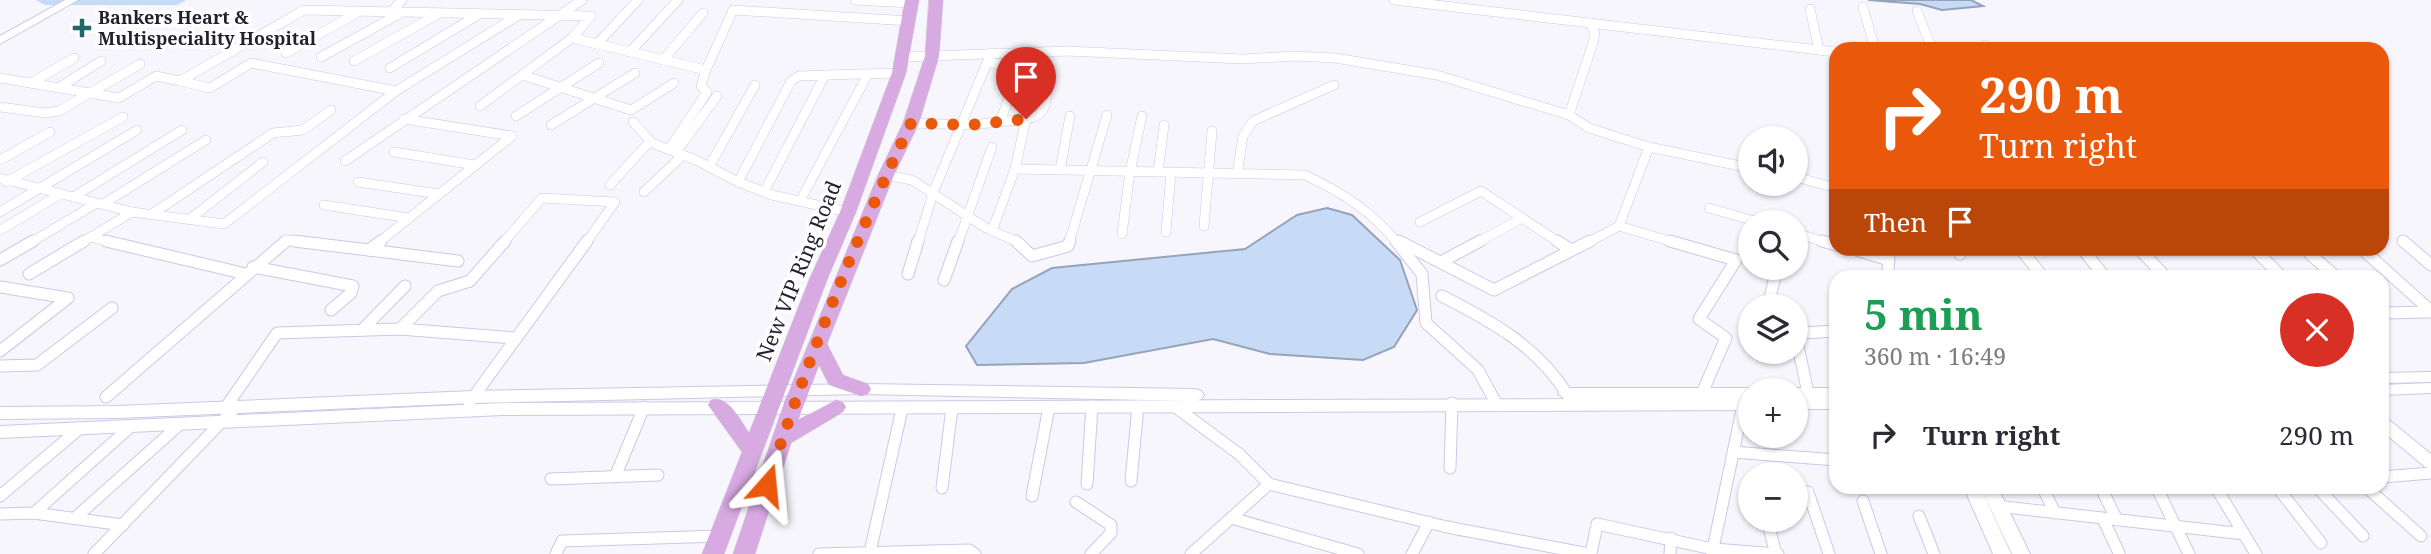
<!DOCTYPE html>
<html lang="en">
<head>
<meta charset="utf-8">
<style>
  body { margin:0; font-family:"Noto Serif",serif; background:#f7f7f7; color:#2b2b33; height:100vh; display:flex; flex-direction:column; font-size:26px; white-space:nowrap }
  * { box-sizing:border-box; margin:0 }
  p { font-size:23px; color:#7c7c81 }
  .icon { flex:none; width:38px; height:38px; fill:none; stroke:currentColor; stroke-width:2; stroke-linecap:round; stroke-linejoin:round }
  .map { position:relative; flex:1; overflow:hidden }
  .panel { position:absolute; left:1829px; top:270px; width:560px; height:224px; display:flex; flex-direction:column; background:#fff; border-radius:21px; box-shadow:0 2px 5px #0004 }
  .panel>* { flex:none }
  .top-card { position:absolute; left:1829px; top:42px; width:560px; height:214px; border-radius:21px; box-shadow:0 2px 5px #0004; background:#ea580c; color:#fff; overflow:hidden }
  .controls { position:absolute; left:1738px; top:126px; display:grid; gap:14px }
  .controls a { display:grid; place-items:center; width:70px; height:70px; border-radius:50%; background:#fff; box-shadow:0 2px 5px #0004; font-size:35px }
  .pin { position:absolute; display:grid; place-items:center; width:60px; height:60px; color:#fff; margin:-72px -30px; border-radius:50% 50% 50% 0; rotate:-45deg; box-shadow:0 0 7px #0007 }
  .pin .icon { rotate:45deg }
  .me { position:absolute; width:77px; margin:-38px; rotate:18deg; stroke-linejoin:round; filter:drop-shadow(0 0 5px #0008) }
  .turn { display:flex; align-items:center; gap:24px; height:147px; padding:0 35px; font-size:32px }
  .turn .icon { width:91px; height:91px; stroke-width:2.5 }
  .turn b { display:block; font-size:49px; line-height:60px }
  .then { display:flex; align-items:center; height:66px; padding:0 35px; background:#0003; gap:14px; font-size:26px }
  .round { display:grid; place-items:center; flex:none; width:74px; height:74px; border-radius:37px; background:#f7f7f7 }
  .overview { display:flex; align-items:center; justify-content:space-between; height:119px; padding:0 35px }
  h1 { font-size:42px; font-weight:700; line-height:52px; color:#1e9e55 }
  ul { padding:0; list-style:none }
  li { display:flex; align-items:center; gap:21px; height:91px; padding:0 35px }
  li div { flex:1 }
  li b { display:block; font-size:26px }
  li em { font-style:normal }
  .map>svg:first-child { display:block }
</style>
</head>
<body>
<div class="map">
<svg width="2431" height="554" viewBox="0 0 2431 554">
  <rect width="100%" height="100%" fill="#f8f6fd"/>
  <g fill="#c7dbf6" stroke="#96a3b9" stroke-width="2">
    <polygon points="1868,0 1971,0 1983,6 1942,10 1920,4"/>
    <polygon points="1327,208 1352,215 1400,260 1417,310 1394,347 1363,360 1270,354 1213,339 1084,363 977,365 966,346 1012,289 1052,268 1245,249 1297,215"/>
  </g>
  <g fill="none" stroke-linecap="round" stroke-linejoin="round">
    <polygon fill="#c7dbf6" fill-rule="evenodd" points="36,0 186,0 177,5 45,5"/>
    <g stroke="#cfc6e8" stroke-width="10">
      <g id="minor-far1">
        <polyline points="855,0 911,3"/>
        <polyline points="1394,0 1836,52"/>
        <polyline points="1863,7 1875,49"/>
        <polyline points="1810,9 1819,50"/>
        <polyline points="1917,11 1932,49"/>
        <polyline points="391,12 402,0"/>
        <polyline points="597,44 638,0"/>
        <polyline points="1985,45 1987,49"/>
        <polyline points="630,52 678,0"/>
        <polyline points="286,53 360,11"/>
        <polyline points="321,57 401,13"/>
        <polyline points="904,57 1067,51 1243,59 1294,56 1335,58 1437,75 1569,115 1593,43 1595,33 1590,23"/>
        <polyline points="663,60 703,13"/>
        <polyline points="354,61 440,13"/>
        <polyline points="987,63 1012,64 1020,69 1000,122"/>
        <polyline points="390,68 478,15"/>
        <polyline points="522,75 631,110 674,83"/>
        <polyline points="0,78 119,98 156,76 180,81 304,10 591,16 572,38 706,70 733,10 909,21"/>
        <polyline points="180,81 210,88 251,63 396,91 519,15"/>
        <polyline points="31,83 74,58"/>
        <polyline points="58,88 101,61"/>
        <polyline points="480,106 572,38"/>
        <polyline points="0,107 45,113 59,111 140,64"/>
        <polyline points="1569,115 1589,128 1649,147"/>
        <polyline points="516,116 599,63"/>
        <path d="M1026,119C1049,117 1046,97 1049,78"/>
        <polyline points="633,122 652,143 696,160 738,182 772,195 848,212"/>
        <polyline points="911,123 971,125 1026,119 1015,169"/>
        <polyline points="551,125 635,73"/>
        <polyline points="669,149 707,92 701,86 706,70"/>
        <polyline points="394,152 475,165"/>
        <polyline points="676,152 717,96"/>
        <polyline points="0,160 50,132"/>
        <polyline points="345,161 582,0"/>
        <polyline points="709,167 755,85"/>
        <polyline points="1060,170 1070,116"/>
        <polyline points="1158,172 1164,125"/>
        <polyline points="1237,174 1243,136 1253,121 1334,85"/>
        <polyline points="886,175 912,180 986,228 1020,243"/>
        <polyline points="1796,177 1836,188"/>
        <polyline points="0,178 132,212 224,224 396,91"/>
        <polyline points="6,182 123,117"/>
        <polyline points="358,182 439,194"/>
        <polyline points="738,182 791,81 799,76 825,75"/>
        <polyline points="610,185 650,141"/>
        <polyline points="644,192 683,155"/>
        <polyline points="764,192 825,75 899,73"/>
        <polyline points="73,197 182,130"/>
        <polyline points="800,201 868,74"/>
        <polyline points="103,204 206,140"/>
        <polyline points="324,205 409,218"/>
        <polyline points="1709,208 1758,222"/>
        <polyline points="0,212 137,130"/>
        <polyline points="152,214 273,133 303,130 331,110"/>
        <polyline points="190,219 263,162"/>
        <polyline points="1420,222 1481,191 1560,243"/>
        <polyline points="1204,226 1212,131"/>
        <polyline points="1619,226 1649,147 1750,168"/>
        <polyline points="0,230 61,194"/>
        <path d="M992,231L1015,169L1305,175C1341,192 1372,211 1397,243"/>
        <polyline points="1166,232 1171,172"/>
        <polyline points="1796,233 1828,243"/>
        <polyline points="1122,234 1130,172 1142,116"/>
        <polyline points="90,237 113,243"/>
        <polyline points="1399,241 1402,243"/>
        <polyline points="30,243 97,203"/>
        <polyline points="81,243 132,212"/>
        <polyline points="284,243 287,240 308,243"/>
        <polyline points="378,243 512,136 404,119"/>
        <polyline points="503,243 542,198 615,202 586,243"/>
        <polyline points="918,243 933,193 991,53"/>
        <polyline points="958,243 992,147"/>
        <polyline points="1069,243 1107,115"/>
        <polyline points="1477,243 1522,218"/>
        <polyline points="1587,243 1619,226 1676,243"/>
      </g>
    </g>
    <g stroke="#cfc6e8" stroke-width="13">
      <g id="minor">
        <polyline points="106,241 246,274"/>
        <polyline points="294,241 369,250 381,241"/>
        <polyline points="1016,241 1032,256 1068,246 1070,241"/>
        <polyline points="1396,241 1422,274 1426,323 1478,370 1496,403"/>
        <polyline points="1399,241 1494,290 1590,241"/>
        <polyline points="1557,241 1570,249"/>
        <polyline points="1670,241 1736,260 1699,319 1726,338 1702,393"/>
        <polyline points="1822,241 1836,245"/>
        <polyline points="2403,241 2431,265"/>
        <polyline points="1850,248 1889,260"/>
        <polyline points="1960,248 1960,254"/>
        <polyline points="2020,248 2042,276"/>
        <polyline points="2082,248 2104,276"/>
        <polyline points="2138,248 2165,276"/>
        <polyline points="2253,248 2281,276"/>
        <polyline points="2361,248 2431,311"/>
        <polyline points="369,250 458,261"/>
        <polyline points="2310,254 2335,276"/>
        <polyline points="0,260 33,241"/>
        <polyline points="1441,262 1480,241"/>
        <polyline points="253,267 353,286 351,293 331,310"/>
        <polyline points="29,274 84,241"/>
        <polyline points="908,274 918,241"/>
        <polyline points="1888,276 1889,248"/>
        <polyline points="944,280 958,241"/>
        <polyline points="0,287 68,298 0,351"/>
        <path d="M1442,296C1491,321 1537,346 1567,394"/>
        <polyline points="1768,306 1777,268"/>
        <polyline points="2382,313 2431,312"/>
        <polyline points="400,329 438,291 470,281 505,241"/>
        <polyline points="362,330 405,286"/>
        <polyline points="0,366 37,365 112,308"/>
        <polyline points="1808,393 1796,337 1801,333 1836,331"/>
        <polyline points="106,397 286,241"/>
        <polyline points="469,403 587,241"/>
        <polyline points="1174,406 1239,454 1269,484"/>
        <polyline points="226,407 277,333 400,329 515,338"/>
        <polyline points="1733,452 1836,460"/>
        <polyline points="1450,468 1452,403"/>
        <polyline points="615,477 644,407"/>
        <polyline points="2382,477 2431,473"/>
        <polyline points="551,479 658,475"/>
        <polyline points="1131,481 1138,406"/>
        <polyline points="1087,484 1092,406"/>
        <polyline points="2042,486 2055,513"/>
        <polyline points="2100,486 2117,520"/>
        <polyline points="2156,486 2189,554"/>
        <polyline points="2296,486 2284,488 2281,492 2321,543"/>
        <polyline points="2316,486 2363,536"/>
        <polyline points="2365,486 2421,536"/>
        <polyline points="942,488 952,408"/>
        <polyline points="1808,492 1829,554"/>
        <polyline points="0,496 79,429"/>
        <polyline points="1032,496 1049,407"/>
        <polyline points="1863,501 1881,554"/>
        <polyline points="1076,502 1111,525 1111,533 1091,554"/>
        <polyline points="1996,506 2244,534 2215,486"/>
        <polyline points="34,513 128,429"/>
        <polyline points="0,514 34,513 123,525"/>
        <polyline points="1919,516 1934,554"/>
        <polyline points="75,518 178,426"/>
        <polyline points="1231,518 1358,554"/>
        <polyline points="2103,519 2119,553"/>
        <polyline points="1767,520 1776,554"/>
        <polyline points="2244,534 2256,554"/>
        <polyline points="870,552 902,409"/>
        <polyline points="94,554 237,406"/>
        <polyline points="556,554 562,541 720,536"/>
        <polyline points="819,554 969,550 975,554"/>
        <polyline points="1191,554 1269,484 1447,527 1589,554"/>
        <polyline points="1412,554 1429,522"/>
        <polyline points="1591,554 1597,524 1713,549 1743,405"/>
        <polyline points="1670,554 1671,538"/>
        <polyline points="1712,554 1713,549 1778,554"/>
      </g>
    </g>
    <g stroke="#cfc6e8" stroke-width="2">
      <g id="tertiary">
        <polygon points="65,0 78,0 0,44 0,36"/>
        <polygon points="2431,372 2431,382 2382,383 2382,373"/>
        <polygon points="2431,383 2431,393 2382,395 2382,385"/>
        <polygon points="861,384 1196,389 1201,391 1204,395 1201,399 1196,401 861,394 473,403 117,418 0,419 0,407 117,406 473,391"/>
        <polygon points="1566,388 1750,388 1756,390 1750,390 1750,410 503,415 0,438 0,426 503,403 1565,399 1558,394 1561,390"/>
        <polygon points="1796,388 1836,388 1836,409 1796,409 1796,390 1790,390"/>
        <polygon points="2382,417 2388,419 2431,454 2431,469 2425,467 2382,431"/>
        <polygon points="1963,486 1980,486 2011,554 1993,554"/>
        <polygon points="1980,486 1997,486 2030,554 2012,554"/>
      </g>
    </g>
    <g stroke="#d3d2d5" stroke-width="1">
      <g id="primary">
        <path d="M905,0H919L906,73L856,212L827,280L724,554H702L742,452L708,405L711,400C729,395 740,420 749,433L809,280L840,212L892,73Z"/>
        <polygon points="929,0 943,0 939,56 919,123 894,175 827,344 843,375 868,384 871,389 868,394 861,396 829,385 819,365 798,420 836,400 843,402 846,407 843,412 791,443 755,554 733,554 784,403 878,175 903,123 925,56"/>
      </g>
    </g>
    <use href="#minor-far1" stroke="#fff" stroke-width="9"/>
    <use href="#minor" stroke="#fff" stroke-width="11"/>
    <use href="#tertiary" fill="#fff" fill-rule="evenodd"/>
    <use href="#primary" fill="#d7aae1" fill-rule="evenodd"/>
  </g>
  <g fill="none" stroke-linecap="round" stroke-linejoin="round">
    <path stroke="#ea580c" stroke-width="12" stroke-dasharray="0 21.6" d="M767,485C807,362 855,239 911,123L971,125L1026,119"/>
  </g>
  <path fill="#1f6a67" stroke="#fff" stroke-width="2.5" d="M78.5 17.5h7v7h7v7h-7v7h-7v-7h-7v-7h7z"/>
  <g text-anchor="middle" stroke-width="7" stroke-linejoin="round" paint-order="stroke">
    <g font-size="18" font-weight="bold" fill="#231f2c" stroke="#fff" text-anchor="start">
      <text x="98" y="24">Bankers Heart &amp;<tspan x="98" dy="21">Multispeciality Hospital</tspan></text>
    </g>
    <g font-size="21" fill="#231f2c" stroke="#fff">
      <text transform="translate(799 271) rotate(-68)" y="7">New VIP Ring Road</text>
    </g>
  </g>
</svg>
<div class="controls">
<a><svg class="icon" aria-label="sound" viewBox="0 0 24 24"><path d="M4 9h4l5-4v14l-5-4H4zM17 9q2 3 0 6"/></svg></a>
<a><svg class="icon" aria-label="search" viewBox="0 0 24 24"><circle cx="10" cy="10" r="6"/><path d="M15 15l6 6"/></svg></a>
<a><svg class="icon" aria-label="layers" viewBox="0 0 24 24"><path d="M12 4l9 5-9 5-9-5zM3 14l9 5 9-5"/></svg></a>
<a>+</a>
<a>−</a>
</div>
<div class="pin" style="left:1026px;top:119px;background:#d93025"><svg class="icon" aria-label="arrive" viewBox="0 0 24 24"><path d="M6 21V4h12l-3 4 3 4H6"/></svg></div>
<svg class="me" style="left:767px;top:485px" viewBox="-20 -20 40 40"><path d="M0-17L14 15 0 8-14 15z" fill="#ea580c" stroke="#fff" stroke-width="4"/></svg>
<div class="top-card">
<div class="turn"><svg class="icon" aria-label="right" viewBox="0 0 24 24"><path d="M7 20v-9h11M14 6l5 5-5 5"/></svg><div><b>290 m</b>Turn right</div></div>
<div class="then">Then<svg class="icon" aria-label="arrive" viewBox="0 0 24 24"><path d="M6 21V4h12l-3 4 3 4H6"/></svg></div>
</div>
<section class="panel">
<div class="overview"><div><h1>5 min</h1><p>360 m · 16:49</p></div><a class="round" style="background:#d93025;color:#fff"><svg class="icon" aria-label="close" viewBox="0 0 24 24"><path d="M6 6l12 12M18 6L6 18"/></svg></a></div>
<ul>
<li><svg class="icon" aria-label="right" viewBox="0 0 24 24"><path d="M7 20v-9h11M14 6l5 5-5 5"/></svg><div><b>Turn right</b></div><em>290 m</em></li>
</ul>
</section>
</div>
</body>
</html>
